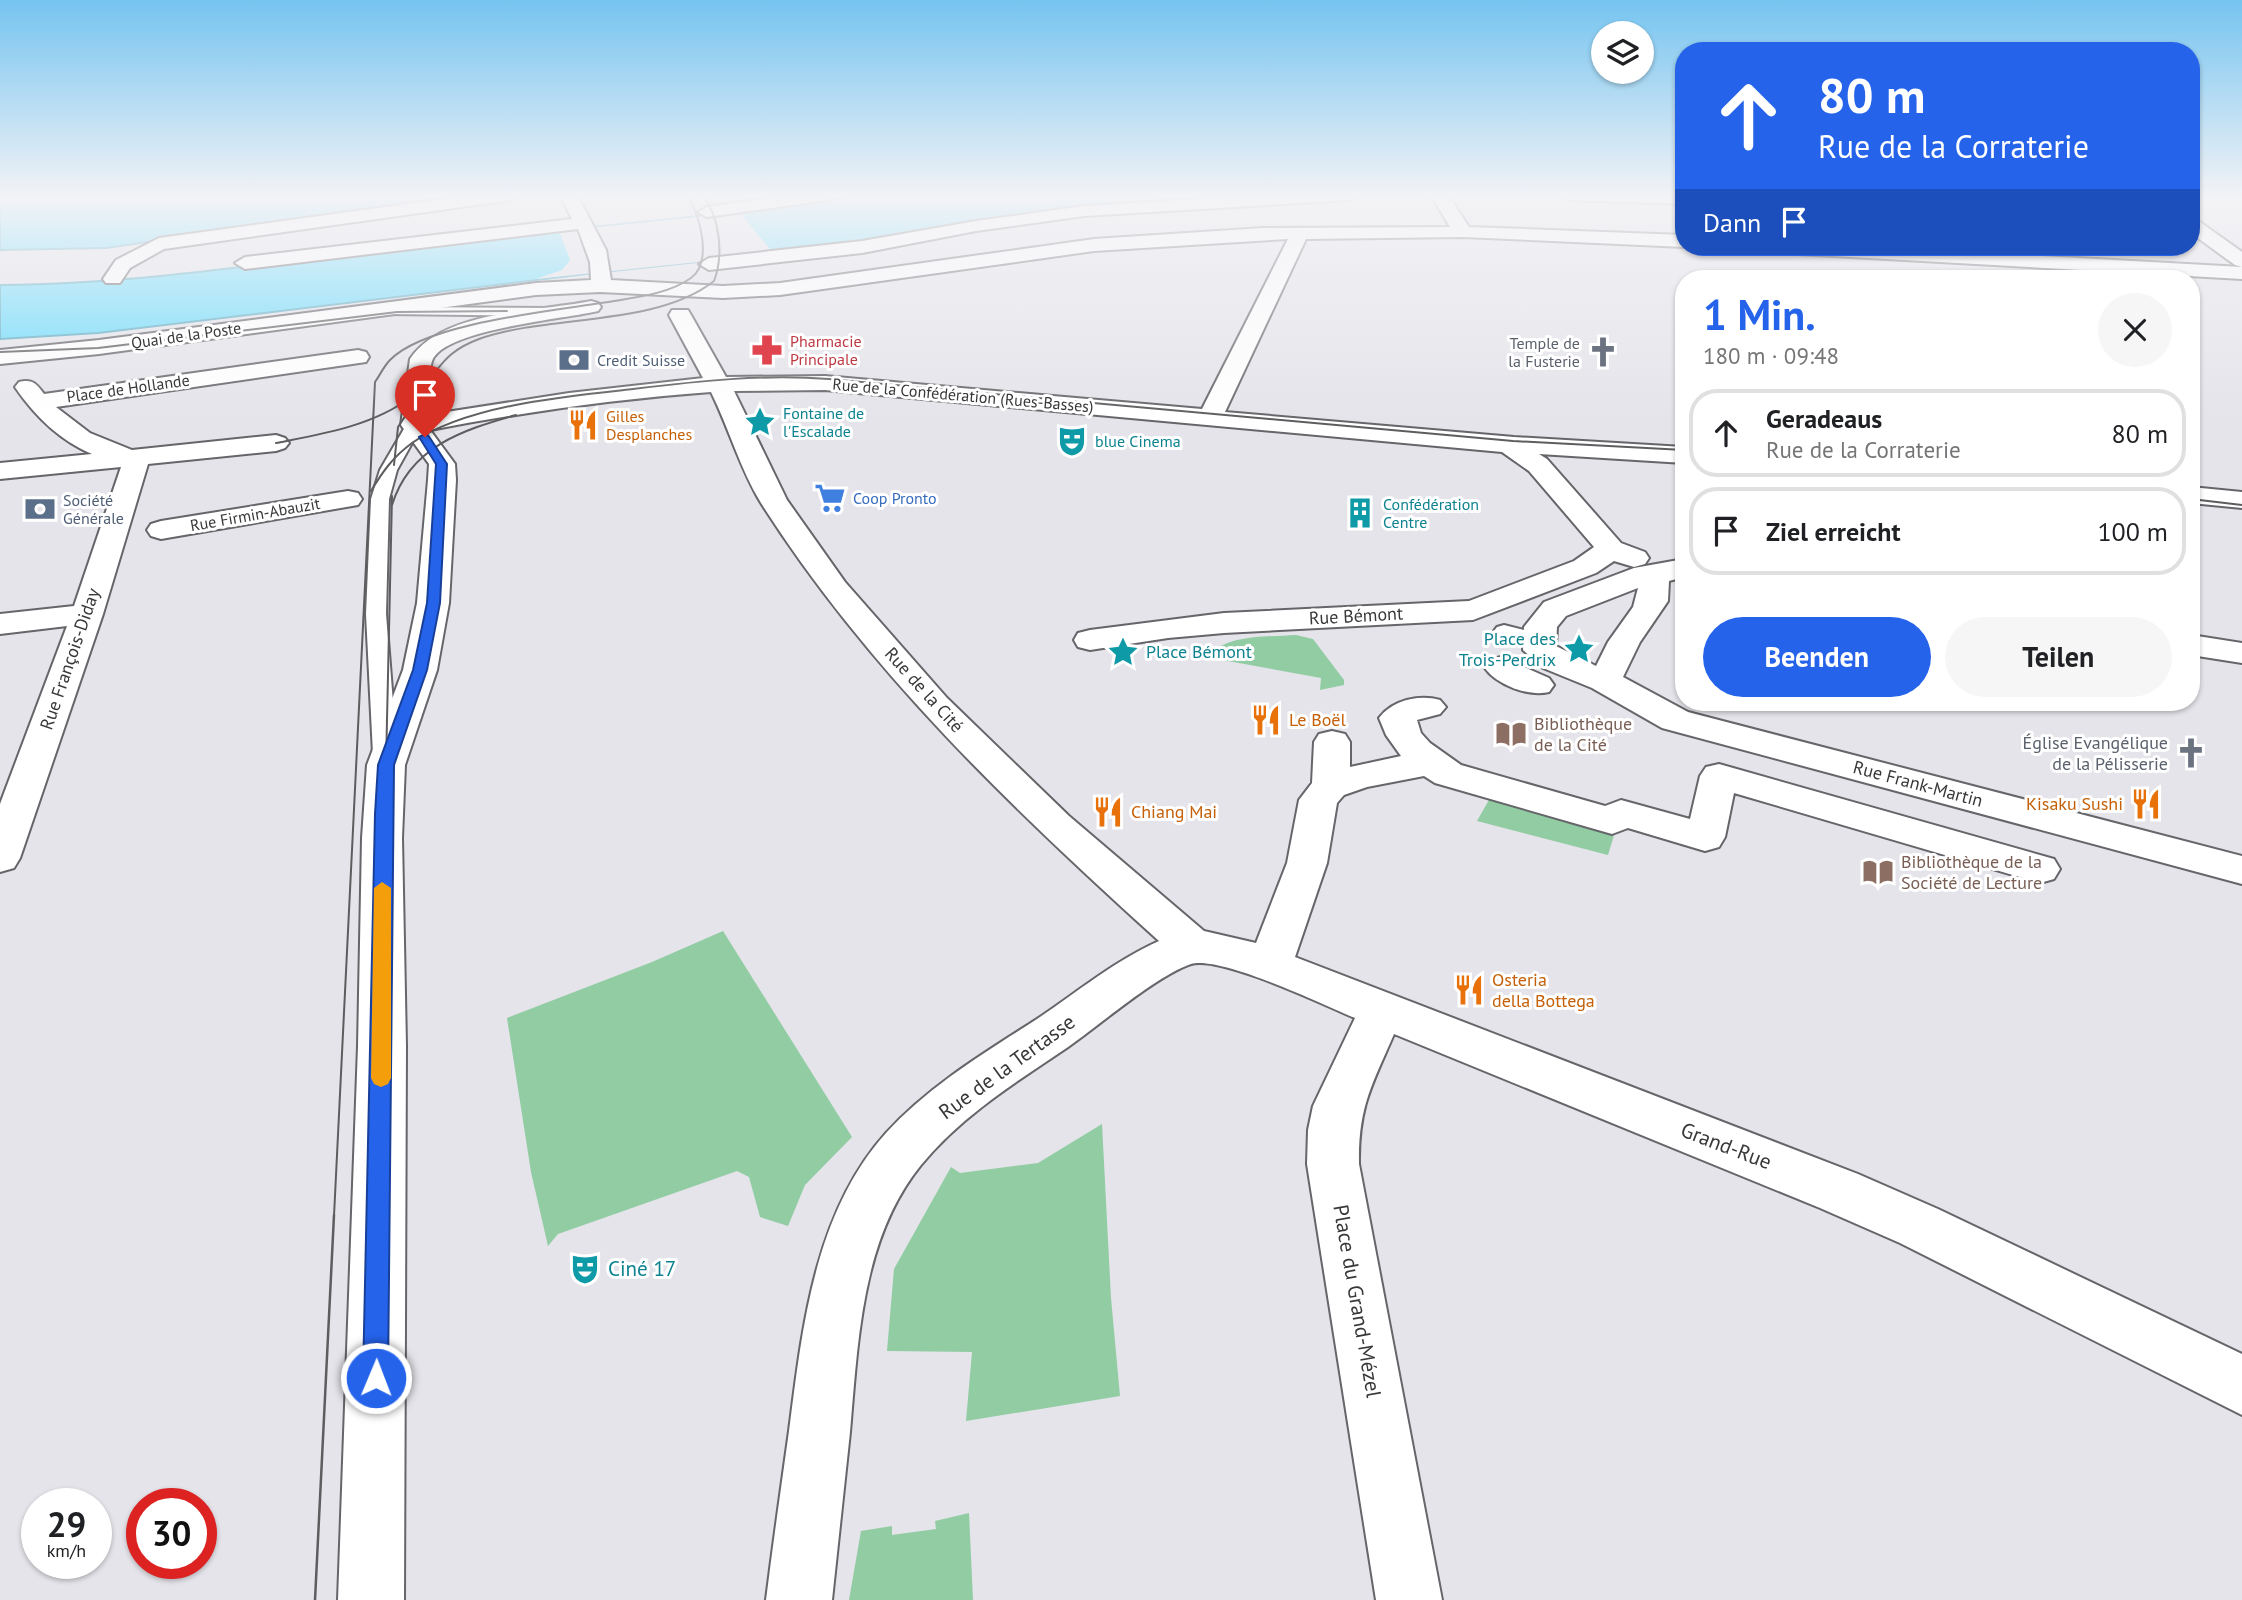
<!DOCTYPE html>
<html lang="de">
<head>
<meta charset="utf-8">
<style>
  body { margin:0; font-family:"PT Sans",sans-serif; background:#f6f6f6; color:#202124; height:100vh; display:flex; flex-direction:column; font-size:26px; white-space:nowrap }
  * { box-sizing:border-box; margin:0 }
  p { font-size:23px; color:#757577 }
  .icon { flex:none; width:38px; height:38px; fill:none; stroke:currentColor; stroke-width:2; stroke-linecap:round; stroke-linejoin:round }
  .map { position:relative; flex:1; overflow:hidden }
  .details { position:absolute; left:1675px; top:270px; width:525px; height:441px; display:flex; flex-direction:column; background:#fff; border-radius:28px; box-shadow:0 2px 5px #0004 }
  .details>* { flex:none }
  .top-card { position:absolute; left:1675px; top:42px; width:525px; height:214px; border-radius:28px; box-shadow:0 2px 5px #0004; background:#2563eb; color:#fff; overflow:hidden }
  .fabs { position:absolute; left:1591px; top:21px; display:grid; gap:14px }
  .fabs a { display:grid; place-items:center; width:63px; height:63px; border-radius:50%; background:#fff; box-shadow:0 2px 5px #0004; font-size:35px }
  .speed { position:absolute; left:21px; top:1488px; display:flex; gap:14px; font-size:35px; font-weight:700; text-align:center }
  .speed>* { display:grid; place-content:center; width:91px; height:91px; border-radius:50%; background:#fff; box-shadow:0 2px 5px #0004; line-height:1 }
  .speed small { font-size:18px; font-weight:400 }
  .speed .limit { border:10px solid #d22; background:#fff; color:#111 }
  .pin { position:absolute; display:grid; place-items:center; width:60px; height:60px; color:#fff; margin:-72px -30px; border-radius:50% 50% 50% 0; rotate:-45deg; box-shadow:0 0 7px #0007 }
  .pin .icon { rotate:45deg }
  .me { position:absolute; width:77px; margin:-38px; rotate:1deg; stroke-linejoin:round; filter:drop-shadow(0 0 5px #0008) }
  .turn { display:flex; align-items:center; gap:24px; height:147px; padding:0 28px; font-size:32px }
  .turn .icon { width:91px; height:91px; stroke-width:2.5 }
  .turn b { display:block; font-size:49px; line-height:60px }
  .then { display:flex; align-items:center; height:66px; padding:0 28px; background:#0003; gap:14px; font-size:26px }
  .round { display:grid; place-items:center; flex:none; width:74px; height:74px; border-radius:37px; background:#f6f6f6 }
  .headline { display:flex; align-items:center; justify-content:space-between; height:119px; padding:0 28px }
  h1 { font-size:42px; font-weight:700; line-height:52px; color:#2563eb }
  .action { display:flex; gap:14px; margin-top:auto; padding:14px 28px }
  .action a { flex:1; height:80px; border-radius:42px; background:#2563eb; color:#fff; font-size:28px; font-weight:700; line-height:80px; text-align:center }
  .action a+a { background:#f6f6f6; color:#202124 }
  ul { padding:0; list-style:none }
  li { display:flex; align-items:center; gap:21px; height:88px; margin:0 14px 10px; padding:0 14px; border:4px solid #e0e0e0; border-radius:28px }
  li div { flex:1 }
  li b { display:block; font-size:26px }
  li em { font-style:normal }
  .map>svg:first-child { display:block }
</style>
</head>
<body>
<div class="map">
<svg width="2242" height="1600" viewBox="0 0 2242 1600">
  <rect width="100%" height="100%" fill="#e4e4ea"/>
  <g fill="#91cca3">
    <path d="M1296,635L1313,639L1344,680V685L1320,690L1321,678L1217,659L1209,655C1228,634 1270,637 1296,635Z"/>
    <polygon points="1490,798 1615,832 1608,855 1477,821"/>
    <polygon points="723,931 852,1137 805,1185 788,1226 760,1217 749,1177 737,1171 558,1234 548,1246 531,1172 507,1018 652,962"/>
    <polygon points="1102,1124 1111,1298 1120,1396 966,1421 972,1352 887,1351 894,1269 951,1167 960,1173 1038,1163"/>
    <polygon points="969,1513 973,1600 849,1600 861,1531 892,1526 892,1535 936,1529 935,1521"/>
  </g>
  <g fill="#69dbfc" stroke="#5aaac2" stroke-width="2">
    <polygon points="0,195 475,195 106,248 0,250"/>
    <path d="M870,195H1285L1114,205L774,254L603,272L98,333L0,339V285C141,284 282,261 422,245C571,228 721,216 870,195Z"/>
  </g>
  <polygon fill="#e4e4ea" points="740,213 774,254 536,279 562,270 570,260 559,231"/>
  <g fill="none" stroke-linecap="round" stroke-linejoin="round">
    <g stroke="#65656a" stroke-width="4">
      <g id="lane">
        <polygon points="392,307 551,308 558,312 551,316 387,314 385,311"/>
        <polygon points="414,420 422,425 397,470 389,499 386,614 397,754 393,759 385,761 377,759 373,754 366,614 371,499 380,470 408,422"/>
        <polygon points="1504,625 1544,635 1547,639 1544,643 1537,645 1497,635 1494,631 1497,627"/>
      </g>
    </g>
    <g stroke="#65656a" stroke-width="4">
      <g id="street">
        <polygon points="473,195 520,195 512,200 164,249 130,268 120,283 106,283 103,279 116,260 159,238"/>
        <path d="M560,195H577L606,250L611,280L723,286L780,283L1094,239L1263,228L1450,227L1431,195H1448L1469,227L1684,235V247L1463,237L1306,239L1225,412L1514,437L1684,447V463L1539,454L1547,459L1621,543L1645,552L1649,558L1645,564L1634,567L1614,561L1596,573L1473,620L1224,633L1168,638L1090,650L1078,647L1074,640L1078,633L1090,630L1224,613L1469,601L1574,561L1594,547L1529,471L1502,452L825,390L734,391L787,500L845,582L947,698L1069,816L1204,931L1256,943L1287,863L1299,800L1312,783L1314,742L1319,734L1332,731L1345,734L1350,742V767L1401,756L1386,735L1379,718C1392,700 1420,694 1440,700L1446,707L1440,714L1417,720L1421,733L1430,743L1461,765L1605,806L1621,800L1690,819L1700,776L1706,767L1719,764L2054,859L2060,869L2054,879L2040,883L1734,793L1725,837L1719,847L1705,851L1628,828L1612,834L1435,783L1424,776L1367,787L1344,795L1337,803L1327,863L1295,957L1858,1174L1938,1209L2242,1354V1415L1900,1243L1820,1208L1394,1034C1372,1085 1358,1107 1359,1164L1442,1600H1376L1307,1164L1308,1130L1313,1106L1355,1018C1324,1005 1220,955 1191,964C1156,976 1101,1024 1068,1047C1016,1082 961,1116 921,1165C861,1239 858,1342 850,1432C844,1488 838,1544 832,1600H766C773,1544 781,1488 789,1431C802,1330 814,1213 886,1133C928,1087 982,1054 1034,1021C1075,994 1114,961 1159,941C1013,809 868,671 761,503C740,469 729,428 711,392C617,399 523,412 430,430L455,464L456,480L449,603L437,670L405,765L402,838L406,1046L404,1600H338L358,1046L362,838L367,765L403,670L417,603L428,480L429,464L401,425L410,359C443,310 537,312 591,301L598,303L601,307L598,311C566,319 443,329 432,361C427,377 429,399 427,415L569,393L703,378L669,315L672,310H688L691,315L726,377L825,376L1202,409L1288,239L1094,251L780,295L723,298L600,292L536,295L99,354L0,364V350L99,340L536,283L591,280L590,262L578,229L245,269L235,263L245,257L572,219Z"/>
        <polygon points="789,195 835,195 827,200 707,217 698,212 707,207"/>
        <polygon points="1261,195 1358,195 1350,200 1084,216 976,231 862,253 709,270 699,264 709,258 862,241 976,221 1084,206"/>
        <polygon points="1562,195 1684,195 1684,204 1570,200"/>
        <polygon points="2191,219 2197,220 2242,252 2242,267 2235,265 2191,233"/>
        <polygon points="1770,247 1876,247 2242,267 2242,279 1779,253 1772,251"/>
        <path d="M358,350L366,352L369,357L366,362L56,407L90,433L132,450L276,435L285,438L289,443L285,448L276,451L148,464L103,614L20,858L14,868L0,872V804L67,626L0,634V614L74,606L121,467L0,479V463L92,454C59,440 35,416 15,387L19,382C32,379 36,383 44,394Z"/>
        <polygon points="2191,487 2242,492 2242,508 2191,503"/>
        <polygon points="348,491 358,493 362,499 358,505 161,539 151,536 147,530 151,524 161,521"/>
        <path d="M1684,559V577L1669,581L1668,601L1640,642L1623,677L1688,712L2242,856V884L1662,728L1592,688L1543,668L1523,650L1524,627L1544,602L1634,568ZM1638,588L1633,607L1608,642L1596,666L1556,646L1557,627L1566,616Z"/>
        <polygon points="2191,635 2242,643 2242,663 2191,655"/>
        <path d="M1501,657L1549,678L1554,685L1549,692C1529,697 1496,685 1484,667L1489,660Z"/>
      </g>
    </g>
    <use href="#lane" fill="#fff" fill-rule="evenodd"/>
    <use href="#street" fill="#fff" fill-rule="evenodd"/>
    <g stroke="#5d5d60" stroke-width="2">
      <polyline points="0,352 98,348 397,312 507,311"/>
      <path d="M276,443C322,434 373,426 411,397C439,376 438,354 479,339C549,314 656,327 714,281C724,255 720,216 702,195"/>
      <polyline points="394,465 398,427 417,398"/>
      <path d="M371,491C383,471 393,457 412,443C466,405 568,396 633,389C699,381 762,374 829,379L1513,441L1684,450"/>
      <polyline points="2191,499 2242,505"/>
      <path d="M392,505C410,447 462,430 516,415"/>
      <polyline points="386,765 392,496"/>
      <path d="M334,1216L375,382C380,375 384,366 390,360C426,322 561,310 614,301C639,297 670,293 691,278C713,262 700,214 687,195"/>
    </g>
    <polyline stroke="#5d5d60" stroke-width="2.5" points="315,1600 334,1215"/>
  </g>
  <linearGradient id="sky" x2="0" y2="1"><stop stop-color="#75c4f0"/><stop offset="0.47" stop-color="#f3f3f6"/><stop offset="1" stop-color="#f3f3f6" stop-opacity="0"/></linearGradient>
  <rect width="2242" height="419" fill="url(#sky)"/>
  <polygon fill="#2563eb" stroke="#184099" stroke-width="2" points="425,434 428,435 447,464 440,603 427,670 394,765 388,1378 384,1387 376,1391 367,1387 363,1378 375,814 378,765 413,670 427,603 436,464 419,437"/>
  <polygon fill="#f59e0b" points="382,882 391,888 391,1078 388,1084 381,1087 374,1084 371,1078 374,888"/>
  <defs>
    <g id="pharmacy-bare" transform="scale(2.415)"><path d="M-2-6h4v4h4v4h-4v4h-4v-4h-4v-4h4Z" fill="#e0444e" stroke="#fff" stroke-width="2.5" paint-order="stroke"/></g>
    <g id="church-bare" transform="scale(2.415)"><path d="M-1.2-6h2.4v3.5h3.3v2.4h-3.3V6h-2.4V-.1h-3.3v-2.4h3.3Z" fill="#6b7280" stroke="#fff" stroke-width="2.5" paint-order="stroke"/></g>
    <g id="bank-bare" transform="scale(2.415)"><path d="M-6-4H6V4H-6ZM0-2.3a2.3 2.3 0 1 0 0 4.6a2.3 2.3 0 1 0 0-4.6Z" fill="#5c6f8a" stroke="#fff" stroke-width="2.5" paint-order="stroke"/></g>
    <g id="sight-bare" transform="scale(2.415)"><path d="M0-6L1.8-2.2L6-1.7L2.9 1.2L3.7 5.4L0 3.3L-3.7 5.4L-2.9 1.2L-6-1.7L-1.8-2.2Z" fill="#0f9aa8" stroke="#fff" stroke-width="2.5" paint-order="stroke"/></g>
    <g id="restaurant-bare" transform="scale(2.415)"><path d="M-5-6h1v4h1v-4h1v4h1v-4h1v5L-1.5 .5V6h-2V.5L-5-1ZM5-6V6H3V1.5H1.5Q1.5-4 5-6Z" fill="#e8710a" stroke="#fff" stroke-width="2.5" paint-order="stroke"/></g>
    <g id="theatre-bare" transform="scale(2.415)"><path d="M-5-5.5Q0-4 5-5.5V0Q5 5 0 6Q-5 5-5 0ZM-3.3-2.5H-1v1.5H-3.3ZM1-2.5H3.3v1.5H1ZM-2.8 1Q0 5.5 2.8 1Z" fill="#0f9aa8" stroke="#fff" stroke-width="2.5" paint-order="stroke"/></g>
    <g id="supermarket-bare" transform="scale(2.415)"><path d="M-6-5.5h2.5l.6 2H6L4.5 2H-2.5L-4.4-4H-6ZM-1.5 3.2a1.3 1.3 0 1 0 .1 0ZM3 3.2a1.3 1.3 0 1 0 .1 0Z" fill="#3f7fe0" stroke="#fff" stroke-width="2.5" paint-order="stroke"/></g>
    <g id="building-bare" transform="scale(2.415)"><path d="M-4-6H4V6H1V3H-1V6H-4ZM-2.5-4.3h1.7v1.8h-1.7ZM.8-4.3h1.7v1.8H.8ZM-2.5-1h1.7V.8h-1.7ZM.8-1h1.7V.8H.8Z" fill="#0f9aa8" stroke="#fff" stroke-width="2.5" paint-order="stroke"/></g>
    <g id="library-bare" transform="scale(2.415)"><path d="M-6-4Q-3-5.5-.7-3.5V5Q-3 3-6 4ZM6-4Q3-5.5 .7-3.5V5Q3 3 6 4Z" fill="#8d6e63" stroke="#fff" stroke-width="2.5" paint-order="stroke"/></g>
  </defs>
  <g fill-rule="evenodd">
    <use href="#pharmacy-bare" x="767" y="350"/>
    <use href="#church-bare" x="1603" y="352"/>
    <use href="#bank-bare" x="574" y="360"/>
    <use href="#sight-bare" x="760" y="422"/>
    <use href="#restaurant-bare" x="583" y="425"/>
    <use href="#theatre-bare" x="1072" y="441"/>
    <use href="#supermarket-bare" x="830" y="498"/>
    <use href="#bank-bare" x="40" y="509"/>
    <use href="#building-bare" x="1360" y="513"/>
    <use href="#sight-bare" x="1579" y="649"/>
    <use href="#sight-bare" x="1123" y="652"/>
    <use href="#restaurant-bare" x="1266" y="720"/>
    <use href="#library-bare" x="1511" y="734"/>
    <use href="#church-bare" x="2191" y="753"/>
    <use href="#restaurant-bare" x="2146" y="804"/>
    <use href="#restaurant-bare" x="1108" y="812"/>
    <use href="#library-bare" x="1878" y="872"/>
    <use href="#restaurant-bare" x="1469" y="990"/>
    <use href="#theatre-bare" x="585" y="1269"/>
  </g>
  <g text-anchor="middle" stroke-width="6" stroke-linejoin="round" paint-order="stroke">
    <g font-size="16" fill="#38383a" stroke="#fff">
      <text transform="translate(186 335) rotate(-8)" y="6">Quai de la Poste</text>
      <text transform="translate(128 388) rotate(-8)" y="6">Place de Hollande</text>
      <text transform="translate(963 395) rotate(5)" y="6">Rue de la Confédération (Rues-Basses)</text>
      <text transform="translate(255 514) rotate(-10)" y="6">Rue Firmin-Abauzit</text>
    </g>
    <g font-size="16" fill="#be3a42" stroke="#fff" text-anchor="start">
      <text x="790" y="347">Pharmacie<tspan x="790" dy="18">Principale</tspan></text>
    </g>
    <g font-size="16" fill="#5b616d" stroke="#fff" text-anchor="end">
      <text x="1580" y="349">Temple de<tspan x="1580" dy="18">la Fusterie</tspan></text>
    </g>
    <g font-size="16" fill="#4e5e75" stroke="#fff" text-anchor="start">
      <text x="597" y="366">Credit Suisse</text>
      <text x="63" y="506">Société<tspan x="63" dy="18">Générale</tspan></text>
    </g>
    <g font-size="16" fill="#0d838f" stroke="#fff" text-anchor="start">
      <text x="783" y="419">Fontaine de<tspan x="783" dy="18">l'Escalade</tspan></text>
      <text x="1095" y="447">blue Cinema</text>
      <text x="1383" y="510">Confédération<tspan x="1383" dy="18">Centre</tspan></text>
    </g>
    <g font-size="16" fill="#c56008" stroke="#fff" text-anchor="start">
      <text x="606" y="422">Gilles<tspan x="606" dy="18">Desplanches</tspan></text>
    </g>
    <g font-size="16" fill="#366cbe" stroke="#fff" text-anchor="start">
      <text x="853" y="504">Coop Pronto</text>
    </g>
    <g font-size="18" fill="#38383a" stroke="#fff">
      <text transform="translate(1356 616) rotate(-3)" y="6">Rue Bémont</text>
      <text transform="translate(70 659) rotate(-71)" y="6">Rue François-Diday</text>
      <text transform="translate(924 690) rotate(48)" y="6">Rue de la Cité</text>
      <text transform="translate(1918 784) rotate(15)" y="6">Rue Frank-Martin</text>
    </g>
    <g font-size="18" fill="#0d838f" stroke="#fff" text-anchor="end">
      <text x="1556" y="645">Place des<tspan x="1556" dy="21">Trois-Perdrix</tspan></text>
      <text x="1146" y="658" text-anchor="start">Place Bémont</text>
    </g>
    <g font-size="18" fill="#c56008" stroke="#fff" text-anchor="start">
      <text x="1289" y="726">Le Boël</text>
      <text x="2123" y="810" text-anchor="end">Kisaku Sushi</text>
      <text x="1131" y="818">Chiang Mai</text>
      <text x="1492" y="986">Osteria<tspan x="1492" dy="21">della Bottega</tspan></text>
    </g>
    <g font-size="18" fill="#785e54" stroke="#fff" text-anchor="start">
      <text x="1534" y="730">Bibliothèque<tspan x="1534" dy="21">de la Cité</tspan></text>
      <text x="1901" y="868">Bibliothèque de la<tspan x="1901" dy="21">Société de Lecture</tspan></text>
    </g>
    <g font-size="18" fill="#5b616d" stroke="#fff" text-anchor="end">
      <text x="2168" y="749">Église Evangélique<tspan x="2168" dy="21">de la Pélisserie</tspan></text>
    </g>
    <g font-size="21" fill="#38383a" stroke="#fff">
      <text transform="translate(1007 1067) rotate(-36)" y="7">Rue de la Tertasse</text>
      <text transform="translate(1726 1146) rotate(21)" y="7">Grand-Rue</text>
      <text transform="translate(1357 1301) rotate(80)" y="7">Place du Grand-Mézel</text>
    </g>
    <g font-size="21" fill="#0d838f" stroke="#fff" text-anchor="start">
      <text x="608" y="1276">Ciné 17</text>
    </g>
  </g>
</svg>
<div class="fabs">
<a><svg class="icon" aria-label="layers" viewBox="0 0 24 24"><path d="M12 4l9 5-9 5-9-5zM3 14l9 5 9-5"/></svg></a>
</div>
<div class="speed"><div>29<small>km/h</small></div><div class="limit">30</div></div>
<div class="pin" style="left:425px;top:437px;background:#d93025"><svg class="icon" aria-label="arrive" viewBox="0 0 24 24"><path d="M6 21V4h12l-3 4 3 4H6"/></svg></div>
<svg class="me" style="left:376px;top:1378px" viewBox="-20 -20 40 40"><circle r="17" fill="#2563eb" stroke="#fff" stroke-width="3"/><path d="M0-11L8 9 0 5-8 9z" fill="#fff"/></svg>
<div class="top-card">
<div class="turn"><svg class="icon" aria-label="ahead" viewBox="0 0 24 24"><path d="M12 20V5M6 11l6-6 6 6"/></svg><div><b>80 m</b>Rue de la Corraterie</div></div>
<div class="then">Dann<svg class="icon" aria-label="arrive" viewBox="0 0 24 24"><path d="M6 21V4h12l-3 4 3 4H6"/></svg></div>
</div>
<section class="details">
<div class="headline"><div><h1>1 Min.</h1><p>180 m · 09:48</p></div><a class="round"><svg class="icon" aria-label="close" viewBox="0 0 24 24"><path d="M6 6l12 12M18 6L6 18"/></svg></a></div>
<ul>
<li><svg class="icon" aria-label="ahead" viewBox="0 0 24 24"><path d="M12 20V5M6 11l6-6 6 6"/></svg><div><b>Geradeaus</b><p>Rue de la Corraterie</p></div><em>80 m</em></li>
<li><svg class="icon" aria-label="arrive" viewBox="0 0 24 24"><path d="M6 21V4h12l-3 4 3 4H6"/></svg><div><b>Ziel erreicht</b></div><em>100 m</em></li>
</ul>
<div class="action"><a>Beenden</a><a>Teilen</a></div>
</section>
</div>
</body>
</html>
